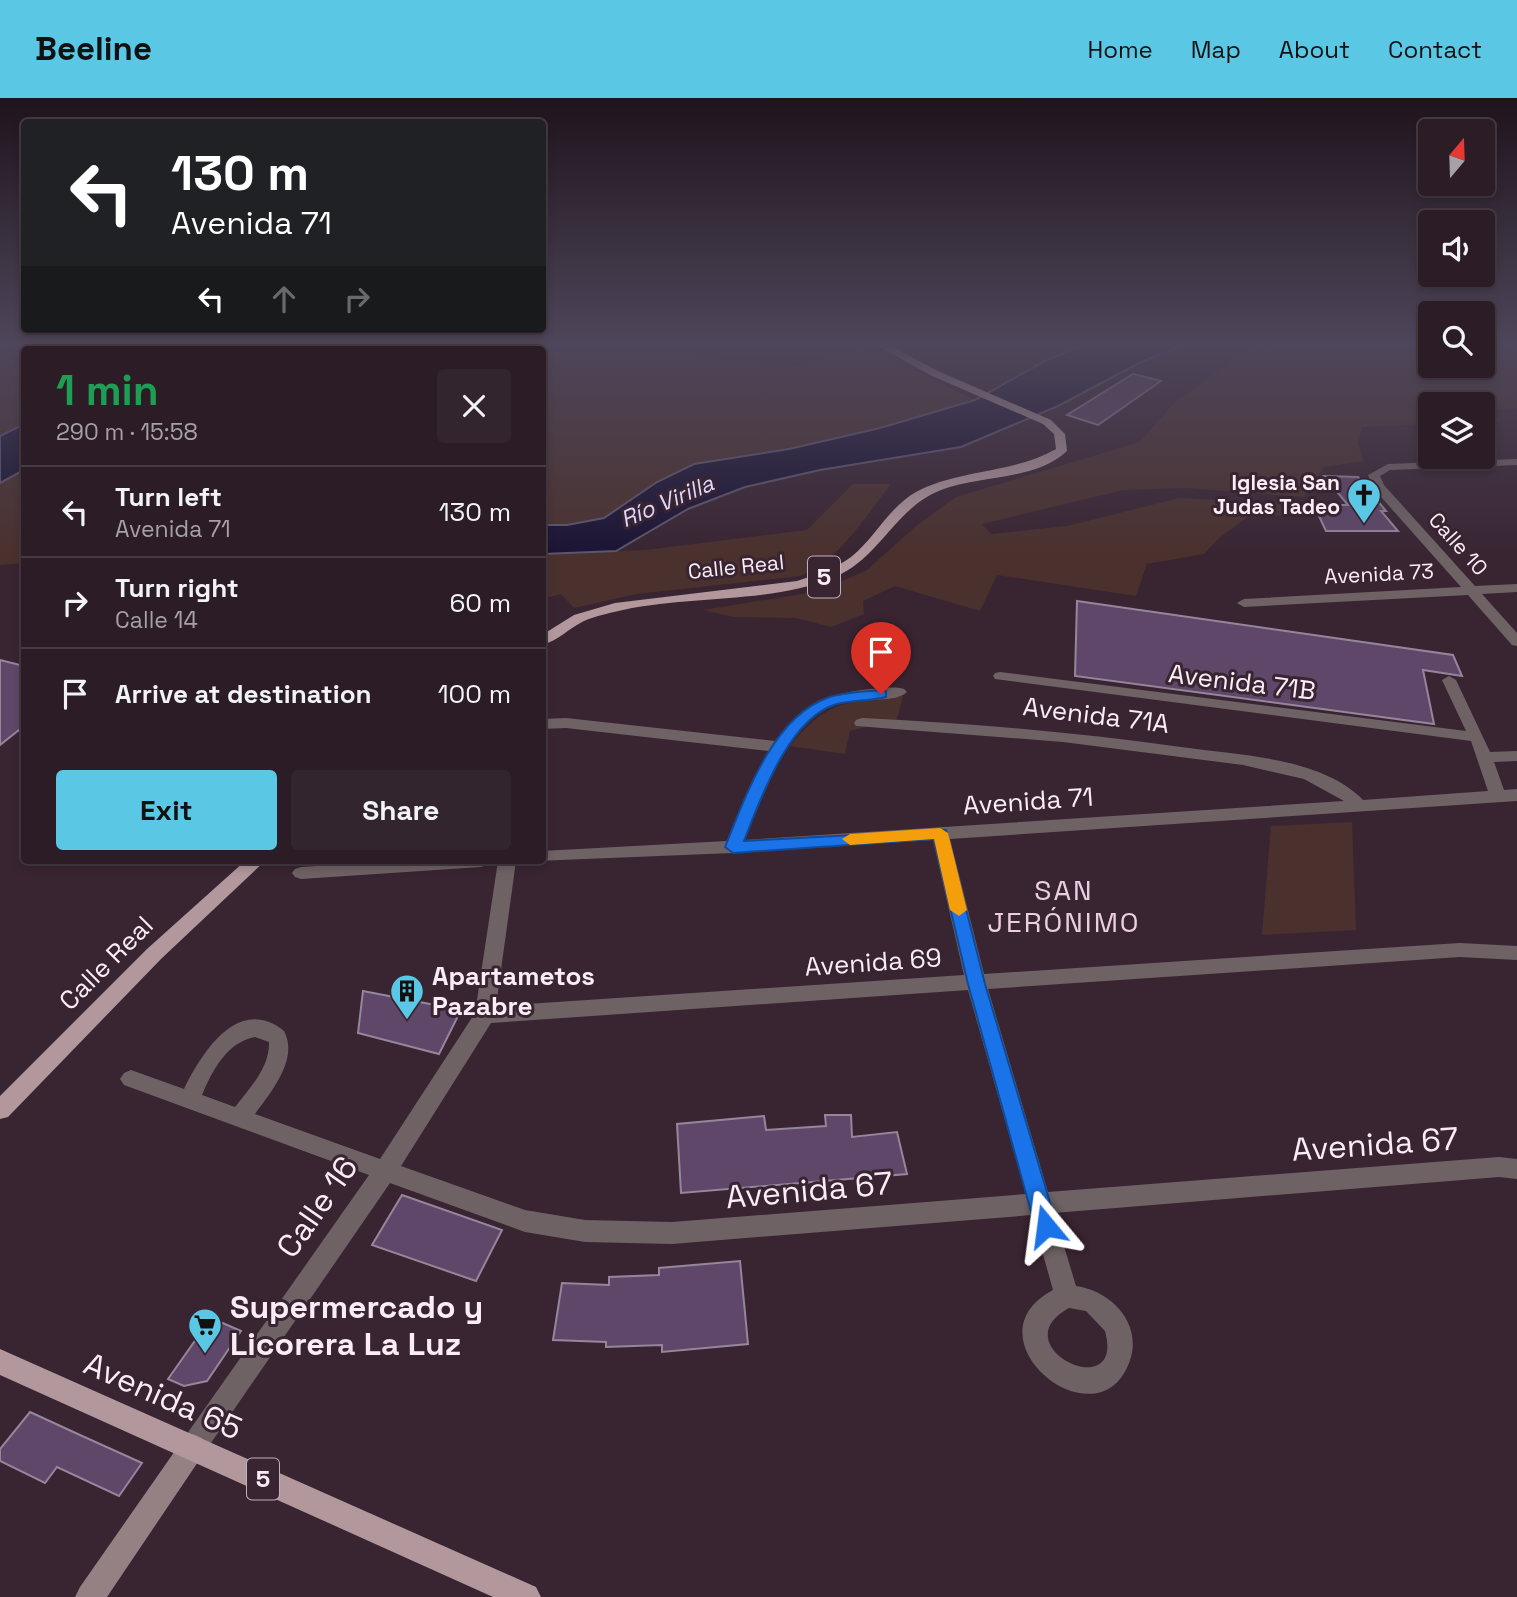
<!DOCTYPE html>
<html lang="en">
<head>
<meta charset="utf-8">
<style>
  body { margin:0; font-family:"Space Grotesk",sans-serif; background:#33252e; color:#f1f3f6; height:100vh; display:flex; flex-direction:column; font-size:26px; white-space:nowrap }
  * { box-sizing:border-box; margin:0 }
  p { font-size:23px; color:#a6a1a7 }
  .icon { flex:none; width:38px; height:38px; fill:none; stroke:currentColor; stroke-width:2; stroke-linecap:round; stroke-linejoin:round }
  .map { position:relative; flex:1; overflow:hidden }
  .sheet { position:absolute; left:21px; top:248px; width:525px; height:518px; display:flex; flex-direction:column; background:#2b1c26; border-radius:7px; box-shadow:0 4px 10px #0003,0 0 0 2px #473a43 }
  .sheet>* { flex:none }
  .hud { position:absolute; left:21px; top:21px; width:525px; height:214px; border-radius:7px; box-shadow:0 4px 10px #0003,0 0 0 2px #473a43; background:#202124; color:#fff; overflow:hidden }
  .needle { width:46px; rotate:19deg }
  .buttons { position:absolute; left:1418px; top:21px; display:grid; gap:14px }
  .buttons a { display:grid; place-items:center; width:77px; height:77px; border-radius:7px; background:#2b1c26; box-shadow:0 4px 10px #0003,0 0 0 2px #473a43; font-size:35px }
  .pin { position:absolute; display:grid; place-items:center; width:60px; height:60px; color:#fff; margin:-72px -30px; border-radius:50% 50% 50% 0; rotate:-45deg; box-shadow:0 0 7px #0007 }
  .pin .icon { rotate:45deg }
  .me { position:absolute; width:77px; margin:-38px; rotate:344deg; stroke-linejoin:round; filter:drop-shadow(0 0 5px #0008) }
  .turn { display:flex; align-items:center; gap:24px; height:147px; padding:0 35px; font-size:32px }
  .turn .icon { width:91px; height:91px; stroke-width:2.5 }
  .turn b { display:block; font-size:49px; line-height:60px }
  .lanes { display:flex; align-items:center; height:66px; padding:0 35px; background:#0003; justify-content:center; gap:35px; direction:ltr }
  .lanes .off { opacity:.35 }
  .round { display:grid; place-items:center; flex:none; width:74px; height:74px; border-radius:7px; background:#33252e }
  .summary { display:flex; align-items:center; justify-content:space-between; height:119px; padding:0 35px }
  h1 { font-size:42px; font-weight:600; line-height:52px; color:#1e9e55 }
  .button { display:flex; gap:14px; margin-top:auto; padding:14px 35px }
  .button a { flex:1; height:80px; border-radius:7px; background:#5ac8e5; color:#111; font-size:28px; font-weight:600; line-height:80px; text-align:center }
  .button a+a { background:#33252e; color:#f1f3f6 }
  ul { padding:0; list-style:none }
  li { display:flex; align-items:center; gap:21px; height:91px; padding:0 35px; border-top:2px solid #473a43 }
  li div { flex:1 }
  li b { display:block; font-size:26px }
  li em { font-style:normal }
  header { display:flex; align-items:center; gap:42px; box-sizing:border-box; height:98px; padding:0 35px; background:#5ac8e5; color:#111 }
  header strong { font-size:33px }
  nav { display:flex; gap:38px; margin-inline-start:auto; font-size:24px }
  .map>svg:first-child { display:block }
</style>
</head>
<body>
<header>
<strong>Beeline</strong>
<nav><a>Home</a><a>Map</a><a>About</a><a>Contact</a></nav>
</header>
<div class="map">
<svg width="1517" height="1499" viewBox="0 0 1517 1499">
  <rect width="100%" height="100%" fill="#392532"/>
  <g fill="#4a312e">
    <polygon points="0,246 213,246 206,252 24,252 24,326 0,338"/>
    <polygon points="357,246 458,246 506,252 350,252"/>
    <polygon points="1255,246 1430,246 1430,268 1482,268 1482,246 1517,246 1517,311 1489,312 1500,323 1482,324 1482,306 1430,306 1430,326 1362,329 1358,345 1364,363 1324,369 1304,399 1186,390 1123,392 982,426 991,436 1067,428 1179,400 1304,406 1310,416 1248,419 1218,441 1204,456 1147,466 1136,498 997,477 980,513 895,488 863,503 864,516 831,529 796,520 733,519 703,512 820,493 867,472 916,428 956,399 1140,344 1174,305"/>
    <polygon points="863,249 975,302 880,330 789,351 694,366 657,384 604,420 567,427 543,427 543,254 625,254 800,268"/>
    <polygon points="24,372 24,465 0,467 0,385"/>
    <path d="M853,386H891C864,420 841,461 800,478L636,496L574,510L561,496L543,501L542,456L645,452L807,432Z"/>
    <path d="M903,598L897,621L850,633L845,656L790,648C828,601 847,604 903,598Z"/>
    <polygon points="1352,724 1356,832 1262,837 1271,728"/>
  </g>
  <g fill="#1b1434" stroke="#5e556e" stroke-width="2">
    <polygon points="1085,246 1187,246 1141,264 1058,308 961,349 820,372 745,389 688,411 616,453 543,456 542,427 567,427 604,420 657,384 694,366 789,351 880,330 975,302 1045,263"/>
    <polygon points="24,326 24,372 0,385 0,338"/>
  </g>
  <g fill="#5e4768" stroke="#95869c" stroke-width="2">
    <polygon points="1133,276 1161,283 1098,327 1067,317"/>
    <polygon points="1324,378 1358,379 1386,413 1381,413 1398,433 1326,433 1317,414 1324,414 1319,407 1348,407"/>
    <polygon points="1077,503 1453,557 1462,578 1423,572 1434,626 1075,578"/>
    <polygon points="0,562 24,568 24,628 0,647"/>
    <polygon points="363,893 461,912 439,956 358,935"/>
    <polygon points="825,1017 851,1017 852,1039 897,1034 907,1076 681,1095 677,1026 764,1018 766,1032 826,1028"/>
    <polygon points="402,1097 502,1132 476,1183 372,1147"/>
    <polygon points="740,1163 748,1246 662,1254 662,1247 606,1249 606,1244 553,1242 562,1185 609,1187 609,1179 659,1177 659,1170"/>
    <polygon points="211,1220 241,1233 207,1283 184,1288 168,1281"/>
    <polygon points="30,1314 80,1337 142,1365 119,1398 57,1369 45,1385 0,1363 0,1351"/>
  </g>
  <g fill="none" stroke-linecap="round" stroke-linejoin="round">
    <g fill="#6f6265" fill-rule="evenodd">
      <polygon points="1517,361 1517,367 1390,372 1380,378 1384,387 1475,488 1517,486 1517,494 1482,496 1517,535 1517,548 1512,547 1468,497 1244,509 1237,505 1244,501 1461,489 1374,391 1368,377 1388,366"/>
      <path d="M1000,574L1466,633L1442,582L1449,578L1456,582L1490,654L1517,653V663L1494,664L1504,692L1517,691V703L950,741L984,876L1460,845L1517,848V862L1460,859L988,891L1048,1094L1499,1059L1517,1061V1081L1499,1079L1054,1115L1076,1188C1112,1193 1144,1227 1129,1265C1097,1349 963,1240 1053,1192L1032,1117L672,1146L585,1144L525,1134L390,1085L202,1358L193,1362L184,1358L180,1349L184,1340L369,1077L124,987L120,981L124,975L131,972L184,991C201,956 238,896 284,933C299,961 271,994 255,1016L380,1061L475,915L498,763H516L496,908L964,877L933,742L733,755L536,763H542V753L727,743L750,688L769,653L566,630L542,631V621L566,620L775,643C801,610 829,594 872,591C882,590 894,588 904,591L907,594C895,605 865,600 849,603C788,613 763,692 744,742L1344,703L1304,681L1243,667L1063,644L856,628L854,625L856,622L862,620C969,625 1075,634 1181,649C1236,657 1322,659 1363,702L1488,693L1471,643L995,581L993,578L995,575ZM968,892L1026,1096L672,1124L585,1122L525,1112L401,1068L491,925ZM255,939L269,944C270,969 250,990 235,1009L202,997C212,973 227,944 255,939ZM1069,1210L1086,1213L1105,1233C1126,1309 999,1248 1069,1210Z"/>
      <polygon points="387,763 490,763 487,767 481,769 301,781 295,779 292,775 295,771 301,769"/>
    </g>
    <polygon fill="#958084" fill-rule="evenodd" points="193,1336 202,1340 206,1349 202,1358 107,1499 75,1499 80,1489 184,1340"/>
    <g fill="#b2989d" fill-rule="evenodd">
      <path d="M875,246H887L938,273L1051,322L1065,336L1067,353C1035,383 980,377 941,392C895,410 880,460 835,479C767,507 685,496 614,514C605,516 593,519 584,523C569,530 558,543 542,547V537L574,517L615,505L797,483C815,477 835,471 851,459C875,440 889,409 916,394C960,371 1012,376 1056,351L1054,336L1043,326L930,277Z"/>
      <polygon points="245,763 265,763 161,861 8,1019 0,1021 0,998 147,851"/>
      <polygon points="0,1251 536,1489 541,1499 493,1499 0,1277"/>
    </g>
  </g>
  <linearGradient id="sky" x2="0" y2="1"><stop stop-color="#1f141c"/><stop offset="0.54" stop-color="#4e465a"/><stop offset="1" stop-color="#4e465a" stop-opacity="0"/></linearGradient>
  <rect width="1517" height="456" fill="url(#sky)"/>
  <path fill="#1a73e8" stroke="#114b97" stroke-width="2" d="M881,592L886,593V599C870,603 852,602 837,606C789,619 760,702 744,743L946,732L985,886L1057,1128L1054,1135L1046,1138L1038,1135L1035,1128L968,886L934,741L733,755L725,749C745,700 772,620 827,600C843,594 864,594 881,592Z"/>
  <polygon fill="#f59e0b" points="940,730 948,735 967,812 959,818 950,812 934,741 850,747 842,741 850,736"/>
  <defs>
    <g id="church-pin" transform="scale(1.75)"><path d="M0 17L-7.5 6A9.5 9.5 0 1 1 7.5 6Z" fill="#5ac8e5" stroke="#392532"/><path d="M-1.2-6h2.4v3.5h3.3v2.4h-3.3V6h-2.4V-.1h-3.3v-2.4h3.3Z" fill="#111"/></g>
    <g id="building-pin" transform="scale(1.75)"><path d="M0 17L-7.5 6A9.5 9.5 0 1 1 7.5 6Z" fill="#5ac8e5" stroke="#392532"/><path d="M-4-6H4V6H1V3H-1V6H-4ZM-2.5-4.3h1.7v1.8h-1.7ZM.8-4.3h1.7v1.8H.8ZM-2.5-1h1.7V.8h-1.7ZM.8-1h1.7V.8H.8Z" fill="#111"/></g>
    <g id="supermarket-pin" transform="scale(1.75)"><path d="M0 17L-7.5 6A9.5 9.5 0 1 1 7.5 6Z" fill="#5ac8e5" stroke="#392532"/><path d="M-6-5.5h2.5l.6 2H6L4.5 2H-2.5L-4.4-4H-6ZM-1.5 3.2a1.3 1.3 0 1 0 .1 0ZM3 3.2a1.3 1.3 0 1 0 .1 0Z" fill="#111"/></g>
  </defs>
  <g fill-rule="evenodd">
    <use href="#church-pin" x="1364" y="397"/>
    <use href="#building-pin" x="407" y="893"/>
    <use href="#supermarket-pin" x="205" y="1227"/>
  </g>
  <g text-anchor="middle" stroke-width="6" stroke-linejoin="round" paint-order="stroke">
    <g font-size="21" font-weight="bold" fill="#fbedf5" stroke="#392532" text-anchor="end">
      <text x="1340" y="392">Iglesia San<tspan x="1340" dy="24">Judas Tadeo</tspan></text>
    </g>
    <g font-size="21" fill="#fbedf5" stroke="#392532">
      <text transform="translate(1458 446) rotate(48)" y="7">Calle 10</text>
      <text transform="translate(736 469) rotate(-6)" y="7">Calle Real</text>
      <text transform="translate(1379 476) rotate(-3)" y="7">Avenida 73</text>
    </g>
    <g font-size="23" font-style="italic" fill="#dcd7fe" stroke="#392532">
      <text transform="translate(667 403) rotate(-23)" y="8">Río Virilla</text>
    </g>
    <g fill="#392532" stroke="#c1b1ba" stroke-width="2">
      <rect x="808" y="458.5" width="32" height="41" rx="5"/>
      <rect x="247" y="1360.5" width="32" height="41" rx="5"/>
    </g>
    <g font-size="24" font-weight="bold" fill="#fbedf5">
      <text x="824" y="487">5</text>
      <text x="263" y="1389">5</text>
    </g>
    <g font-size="26" fill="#fbedf5" stroke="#392532">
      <text transform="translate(1242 584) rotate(7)" y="9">Avenida 71B</text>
      <text transform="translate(1096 617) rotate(7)" y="9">Avenida 71A</text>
      <text transform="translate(1028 703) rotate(-4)" y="9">Avenida 71</text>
      <text transform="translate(873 864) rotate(-4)" y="9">Avenida 69</text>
      <text transform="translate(106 865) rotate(-45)" y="9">Calle Real</text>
    </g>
    <g font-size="26" font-weight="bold" fill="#fbedf5" stroke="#392532" text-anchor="start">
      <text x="432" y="887">Apartametos<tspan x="432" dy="30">Pazabre</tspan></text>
    </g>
    <g font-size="28" letter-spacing="2" fill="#eacfe0" stroke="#392532">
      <text x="1064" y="802">SAN<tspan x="1064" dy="32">JERÓNIMO</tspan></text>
    </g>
    <g font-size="32" fill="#fbedf5" stroke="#392532">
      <text transform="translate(1375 1046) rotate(-4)" y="11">Avenida 67</text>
      <text transform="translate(809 1092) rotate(-5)" y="11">Avenida 67</text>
      <text transform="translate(317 1109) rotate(-55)" y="11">Calle 16</text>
      <text transform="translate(163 1298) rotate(24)" y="11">Avenida 65</text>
    </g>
    <g font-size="32" font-weight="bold" fill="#fbedf5" stroke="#392532" text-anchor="start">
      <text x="230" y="1220">Supermercado y<tspan x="230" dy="37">Licorera La Luz</tspan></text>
    </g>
  </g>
</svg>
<div class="buttons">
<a><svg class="needle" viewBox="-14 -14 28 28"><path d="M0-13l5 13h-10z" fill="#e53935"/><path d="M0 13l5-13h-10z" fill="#a6a1a7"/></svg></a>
<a><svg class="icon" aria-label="sound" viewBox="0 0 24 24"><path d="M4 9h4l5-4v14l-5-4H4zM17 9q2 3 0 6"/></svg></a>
<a><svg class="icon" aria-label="search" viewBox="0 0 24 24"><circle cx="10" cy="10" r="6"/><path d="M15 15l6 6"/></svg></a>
<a><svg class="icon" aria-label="layers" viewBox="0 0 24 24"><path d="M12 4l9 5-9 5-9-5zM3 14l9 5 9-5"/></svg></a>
</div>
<div class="pin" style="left:881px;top:596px;background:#d93025"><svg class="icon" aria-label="arrive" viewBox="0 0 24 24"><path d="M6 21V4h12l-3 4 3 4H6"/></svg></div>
<svg class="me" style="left:1046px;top:1128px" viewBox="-20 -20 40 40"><path d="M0-17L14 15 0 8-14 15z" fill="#1a73e8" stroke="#fff" stroke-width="4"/></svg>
<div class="hud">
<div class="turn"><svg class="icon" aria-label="left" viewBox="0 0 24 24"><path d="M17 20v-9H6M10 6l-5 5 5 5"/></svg><div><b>130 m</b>Avenida 71</div></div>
<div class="lanes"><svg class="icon" aria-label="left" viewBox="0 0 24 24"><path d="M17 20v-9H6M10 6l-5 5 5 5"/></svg><svg class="icon off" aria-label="ahead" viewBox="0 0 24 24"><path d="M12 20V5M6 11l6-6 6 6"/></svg><svg class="icon off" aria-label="right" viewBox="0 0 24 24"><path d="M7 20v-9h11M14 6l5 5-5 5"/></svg></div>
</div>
<section class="sheet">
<div class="summary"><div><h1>1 min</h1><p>290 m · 15:58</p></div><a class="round"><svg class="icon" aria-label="close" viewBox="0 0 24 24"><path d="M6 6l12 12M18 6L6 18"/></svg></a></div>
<ul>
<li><svg class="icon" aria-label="left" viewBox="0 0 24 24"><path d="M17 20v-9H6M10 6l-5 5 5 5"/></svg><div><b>Turn left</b><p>Avenida 71</p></div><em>130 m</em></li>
<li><svg class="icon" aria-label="right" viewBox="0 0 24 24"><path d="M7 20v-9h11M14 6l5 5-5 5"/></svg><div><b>Turn right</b><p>Calle 14</p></div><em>60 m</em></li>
<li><svg class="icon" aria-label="arrive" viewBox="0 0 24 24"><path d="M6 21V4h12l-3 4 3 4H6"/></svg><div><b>Arrive at destination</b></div><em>100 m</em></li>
</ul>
<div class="button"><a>Exit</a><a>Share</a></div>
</section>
</div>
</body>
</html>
